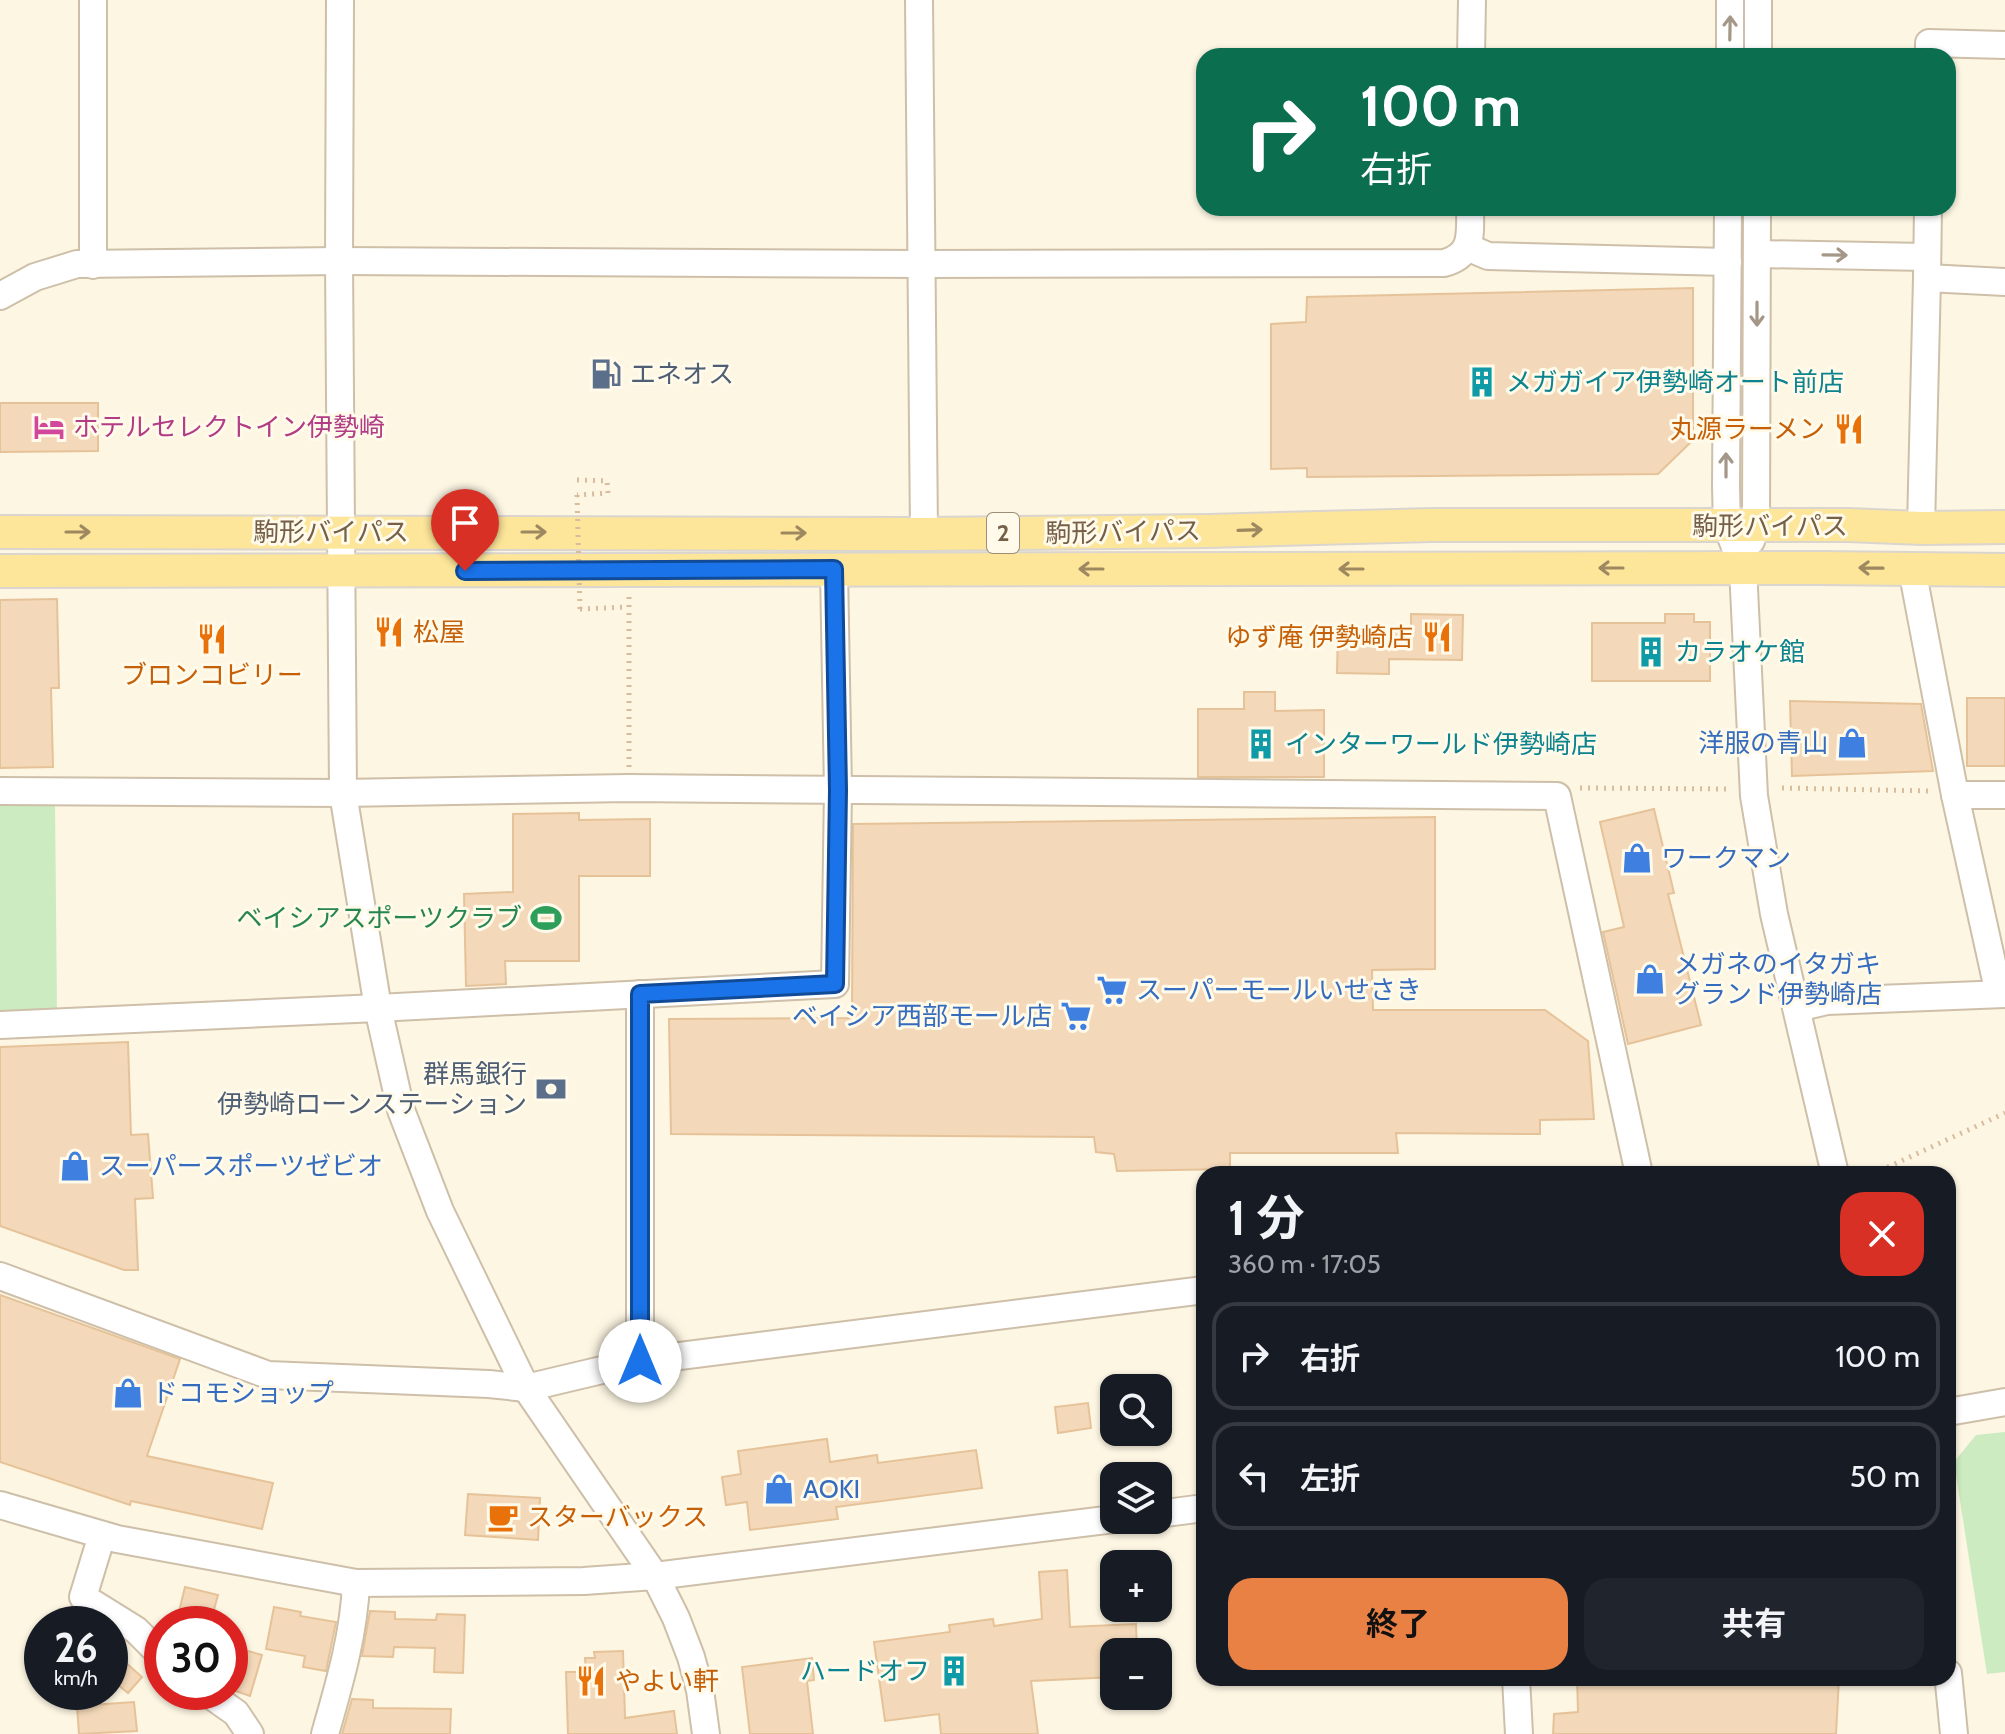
<!DOCTYPE html>
<html lang="ja">
<head>
<meta charset="utf-8">
<style>
  body { margin:0; font-family:Cabin,"Noto Sans JP",sans-serif; background:#20242c; color:#f1f3f6; height:100vh; display:flex; flex-direction:column; font-size:30px; white-space:nowrap }
  * { box-sizing:border-box; margin:0 }
  p { font-size:26px; color:#9ea1a6 }
  .icon { flex:none; width:44px; height:44px; fill:none; stroke:currentColor; stroke-width:2; stroke-linecap:round; stroke-linejoin:round }
  .map { position:relative; flex:1; overflow:hidden }
  .sheet { position:absolute; left:1196px; top:1166px; width:760px; height:520px; display:flex; flex-direction:column; background:#171b24; border-radius:24px; box-shadow:0 2px 6px #0004 }
  .sheet>* { flex:none }
  .hud { position:absolute; left:1196px; top:48px; width:760px; height:168px; border-radius:24px; box-shadow:0 2px 6px #0004; background:#0b6e4f; color:#fff; overflow:hidden }
  .buttons { position:absolute; left:1100px; top:1374px; display:grid; gap:16px }
  .buttons a { display:grid; place-items:center; width:72px; height:72px; border-radius:16px; background:#171b24; box-shadow:0 2px 6px #0004; font-size:40px }
  .speed { position:absolute; left:24px; top:1606px; display:flex; gap:16px; font-size:40px; font-weight:700; text-align:center }
  .speed>* { display:grid; place-content:center; width:104px; height:104px; border-radius:50%; background:#171b24; box-shadow:0 2px 6px #0004; line-height:1 }
  .speed small { font-size:20px; font-weight:400 }
  .speed .limit { border:12px solid #d22; background:#fff; color:#111 }
  .pin { position:absolute; display:grid; place-items:center; width:68px; height:68px; color:#fff; margin:-82px -34px; border-radius:50% 50% 50% 0; rotate:-45deg; box-shadow:0 0 8px #0007 }
  .pin .icon { rotate:45deg }
  .me { position:absolute; width:88px; margin:-44px; rotate:0deg; stroke-linejoin:round; filter:drop-shadow(0 0 6px #0008) }
  .turn { display:flex; align-items:center; gap:28px; height:168px; padding:0 32px; font-size:36px }
  .turn .icon { width:104px; height:104px; stroke-width:2.5 }
  .turn b { display:block; font-size:56px; line-height:68px }
  .round { display:grid; place-items:center; flex:none; width:84px; height:84px; border-radius:24px; background:#20242c }
  .summary { display:flex; align-items:center; justify-content:space-between; height:136px; padding:0 32px }
  h1 { font-size:48px; font-weight:700; line-height:60px }
  .primary-button { display:flex; gap:16px; margin-top:auto; padding:16px 32px }
  .primary-button a { flex:1; height:92px; border-radius:24px; background:#ea8144; color:#111; font-size:32px; font-weight:700; line-height:92px; text-align:center }
  .primary-button a+a { background:#20242c; color:#f1f3f6 }
  ul { padding:0; list-style:none }
  li { display:flex; align-items:center; gap:24px; height:108px; margin:0 16px 12px; padding:0 16px; border:4px solid #363941; border-radius:24px }
  li div { flex:1 }
  li b { display:block; font-size:30px }
  li em { font-style:normal }
  .map>svg:first-child { display:block }
</style>
</head>
<body>
<div class="map">
<svg width="2005" height="1734" viewBox="0 0 2005 1734">
  <rect width="100%" height="100%" fill="#fdf6e3"/>
  <g fill="#ccebc1">
    <polygon points="0,802 55,803 57,1011 0,1012"/>
    <polygon points="2005,1432 2005,1672 1987,1674 1954,1462 1976,1435"/>
  </g>
  <g fill="#f3d9b9" stroke="#e6c299" stroke-width="2">
    <polygon points="1693,288 1693,440 1658,474 1307,477 1307,468 1271,469 1271,324 1306,322 1307,297"/>
    <polygon points="0,403 98,403 98,451 0,452"/>
    <polygon points="57,599 59,688 51,688 53,767 0,768 0,600"/>
    <polygon points="1411,614 1463,615 1462,660 1389,659 1389,674 1337,673 1338,630 1411,631"/>
    <polygon points="1665,614 1694,614 1694,622 1710,622 1710,681 1592,681 1592,623 1665,623"/>
    <polygon points="1244,692 1275,692 1275,711 1324,710 1324,777 1198,777 1198,709 1244,709"/>
    <rect x="1967" y="698" width="38" height="68"/>
    <polygon points="1790,701 1921,704 1933,771 1792,776"/>
    <polygon points="1654,809 1674,893 1668,894 1701,1025 1628,1044 1603,932 1624,927 1600,822"/>
    <polygon points="579,813 579,820 650,819 650,876 579,876 579,961 505,961 506,984 466,986 464,894 513,892 513,814"/>
    <polygon points="1435,817 1435,969 1372,970 1373,1010 1545,1010 1588,1041 1594,1119 1540,1120 1540,1134 1396,1133 1398,1153 1230,1153 1230,1169 1117,1171 1114,1154 1096,1152 1094,1137 671,1134 669,1019 852,1018 853,824"/>
    <polygon points="128,1042 131,1135 148,1134 153,1198 135,1199 138,1270 124,1270 0,1226 0,1047"/>
    <polygon points="0,1295 180,1359 147,1456 273,1483 262,1529 131,1501 130,1505 0,1462"/>
    <polygon points="1088,1403 1091,1428 1058,1433 1055,1407"/>
    <polygon points="827,1439 830,1462 877,1455 878,1463 976,1450 982,1488 836,1507 838,1519 750,1530 747,1502 726,1505 722,1477 741,1474 738,1451"/>
    <polygon points="468,1494 540,1498 538,1540 465,1535"/>
    <polygon points="1067,1570 1070,1627 1136,1624 1137,1652 1114,1652 1114,1677 1031,1681 1038,1734 941,1734 939,1714 885,1721 874,1642 950,1632 949,1625 993,1619 994,1626 1042,1619 1039,1572"/>
    <polygon points="185,1587 218,1595 210,1624 176,1624"/>
    <polygon points="274,1607 301,1612 300,1616 336,1622 326,1671 303,1667 305,1656 266,1649"/>
    <polygon points="370,1611 395,1612 395,1619 436,1620 437,1614 465,1615 463,1673 434,1672 435,1648 394,1647 393,1657 362,1656"/>
    <polygon points="230,1646 262,1655 250,1696 230,1689"/>
    <polygon points="623,1651 625,1718 674,1711 677,1734 568,1734 566,1672 586,1672 585,1658 595,1658 594,1652"/>
    <polygon points="812,1658 814,1680 807,1681 813,1734 750,1734 742,1667"/>
    <polygon points="125,1662 142,1677 128,1693 111,1679"/>
    <polygon points="1577,1678 1839,1678 1836,1734 1553,1734 1554,1714 1578,1712"/>
    <polygon points="352,1699 373,1700 373,1708 451,1709 450,1734 342,1734"/>
    <polygon points="134,1702 137,1731 79,1734 77,1706"/>
  </g>
  <g fill="none" stroke-linecap="round" stroke-linejoin="round">
    <g stroke="#cebfa9" stroke-width="30">
      <g id="minor">
        <polyline points="340,0 339,261 343,793 378,1008 401,1110 440,1211 526,1388 655,1576 676,1618 691,1657 700,1690 706,1734"/>
        <polyline points="919,0 924,534"/>
        <polyline points="1471,56 1472,0"/>
        <polyline points="1730,56 1730,0"/>
        <polyline points="1758,56 1758,0"/>
        <polyline points="1929,56 1929,43 2005,45"/>
        <polyline points="1728,208 1726,486 1727,526 1743,568 1754,796 1774,914 1835,1174"/>
        <polyline points="1928,208 1927,278 2005,282"/>
        <polyline points="1467,247 1488,256 1728,262"/>
        <polyline points="1757,254 1927,257"/>
        <polyline points="93,265 93,0"/>
        <path d="M0,296L35,277L77,264L339,261L922,264L1444,263C1474,255 1470,233 1470,208"/>
        <polyline points="1921,528 1927,278"/>
        <polyline points="1751,541 1756,526 1757,208"/>
        <polyline points="1912,569 1955,795"/>
        <polyline points="0,791 343,793 629,788 1557,796 1639,1174"/>
        <polyline points="1999,994 1955,795 2005,795"/>
        <polyline points="1797,1008 1827,1001 2005,994"/>
        <polyline points="0,1025 378,1008 835,984 838,790 834,569"/>
        <polyline points="0,1276 268,1375 489,1384 526,1388 640,1361 1204,1290"/>
        <polyline points="640,1361 640,994"/>
        <polyline points="1948,1412 2005,1402"/>
        <polyline points="0,1505 117,1539 356,1583 584,1581 655,1576 1114,1519"/>
        <polyline points="1158,1514 1204,1508"/>
        <polyline points="102,1535 83,1597 136,1630 162,1656"/>
        <polyline points="1948,1673 1954,1734"/>
        <polyline points="1516,1678 1519,1734"/>
        <polyline points="206,1692 236,1713 250,1734"/>
        <path d="M325,1734C339,1685 354,1635 356,1583"/>
      </g>
    </g>
    <g stroke="#dbd5cf" stroke-width="36">
      <g id="major">
        <polyline points="0,532 924,534 1208,531 1432,525 1848,525 1921,528 2005,527"/>
        <polyline points="0,571 1820,568 2005,570"/>
      </g>
    </g>
    <g stroke="#d8bc9d" stroke-width="5" stroke-dasharray="2 6" stroke-linecap="butt">
      <polyline points="577,480 607,481 608,493 577,495"/>
      <polyline points="629,597 629,767"/>
      <polyline points="580,609 628,607"/>
      <polyline points="1580,788 1730,789"/>
      <polyline points="1782,788 1931,791"/>
      <polyline points="1873,1174 2005,1113"/>
    </g>
    <use href="#minor" stroke="#fff" stroke-width="26"/>
    <use href="#major" stroke="#fde699" stroke-width="32"/>
    <polyline stroke="#d8bc9d" stroke-width="5" stroke-dasharray="2 6" stroke-linecap="butt" points="577,495 580,609"/>
  </g>
  <defs><path id="oneway-shaft" d="M-6 0H5M1.5-3L5.5 0L1.5 3" fill="none" stroke-width="1.6" stroke-linecap="round" stroke-linejoin="round" transform="scale(2)"/></defs>
  <g stroke="#a59788">
    <use href="#oneway-shaft" transform="translate(1730 28) rotate(-89)"/>
    <use href="#oneway-shaft" transform="translate(1835 255) rotate(1)"/>
    <use href="#oneway-shaft" transform="translate(1757 314) rotate(90)"/>
    <use href="#oneway-shaft" transform="translate(1726 465) rotate(-90)"/>
  </g>
  <g stroke="#9e8860">
    <use href="#oneway-shaft" transform="translate(1250 530) rotate(-2)"/>
    <use href="#oneway-shaft" transform="translate(78 532)"/>
    <use href="#oneway-shaft" transform="translate(534 532)"/>
    <use href="#oneway-shaft" transform="translate(794 533)"/>
    <use href="#oneway-shaft" transform="translate(1611 568) rotate(180)"/>
    <use href="#oneway-shaft" transform="translate(1871 568) rotate(-179)"/>
    <use href="#oneway-shaft" transform="translate(1091 569) rotate(-180)"/>
    <use href="#oneway-shaft" transform="translate(1351 569) rotate(180)"/>
  </g>
  <g fill="none" stroke-linecap="round" stroke-linejoin="round">
    <g stroke="#114b97" stroke-width="20">
      <polyline id="route" points="465,571 834,569 838,790 835,984 640,994 640,1361"/>
    </g>
    <use href="#route" stroke="#1a73e8" stroke-width="14"/>
  </g>
  <defs>
    <g id="fuel-bare" transform="scale(2.4)"><path d="M-5.5-6h7V0h2V4h1.3V-2.5L3-4.5l.8-.8L6-3V5H2.5V1h-1V6h-7ZM-4.2-4.7v3.2H.2V-4.7Z" fill="#5c6f8a" stroke="#fffae9" stroke-width="2.5" paint-order="stroke"/></g>
    <g id="building-bare" transform="scale(2.4)"><path d="M-4-6H4V6H1V3H-1V6H-4ZM-2.5-4.3h1.7v1.8h-1.7ZM.8-4.3h1.7v1.8H.8ZM-2.5-1h1.7V.8h-1.7ZM.8-1h1.7V.8H.8Z" fill="#0f9aa8" stroke="#fffae9" stroke-width="2.5" paint-order="stroke"/></g>
    <g id="hotel-bare" transform="scale(2.4)"><path d="M-6-4.5h1.5V1H6V5H4.5V3h-9V5H-6ZM-4 0a1.8 1.8 0 1 1 3.6 0ZM.5 0V-2.5h3Q6-2.5 6 0Z" fill="#d1479c" stroke="#fffae9" stroke-width="2.5" paint-order="stroke"/></g>
    <g id="restaurant-bare" transform="scale(2.4)"><path d="M-5-6h1v4h1v-4h1v4h1v-4h1v5L-1.5 .5V6h-2V.5L-5-1ZM5-6V6H3V1.5H1.5Q1.5-4 5-6Z" fill="#e8710a" stroke="#fffae9" stroke-width="2.5" paint-order="stroke"/></g>
    <g id="shop-bare" transform="scale(2.4)"><path d="M-5-2.5h2.3a2.7 3.5 0 0 1 5.4 0H5L5.5 6h-11ZM-1.5-2.5h3a1.5 2.3 0 0 0-3 0Z" fill="#3f7fe0" stroke="#fffae9" stroke-width="2.5" paint-order="stroke"/></g>
    <g id="stadium-bare" transform="scale(2.4)"><path d="M0-5a6.5 5 0 1 0 0 10a6.5 5 0 1 0 0-10ZM-3.5-1.8h7v3.6h-7Z" fill="#2e9e5b" stroke="#fffae9" stroke-width="2.5" paint-order="stroke"/></g>
    <g id="supermarket-bare" transform="scale(2.4)"><path d="M-6-5.5h2.5l.6 2H6L4.5 2H-2.5L-4.4-4H-6ZM-1.5 3.2a1.3 1.3 0 1 0 .1 0ZM3 3.2a1.3 1.3 0 1 0 .1 0Z" fill="#3f7fe0" stroke="#fffae9" stroke-width="2.5" paint-order="stroke"/></g>
    <g id="bank-bare" transform="scale(2.4)"><path d="M-6-4H6V4H-6ZM0-2.3a2.3 2.3 0 1 0 0 4.6a2.3 2.3 0 1 0 0-4.6Z" fill="#5c6f8a" stroke="#fffae9" stroke-width="2.5" paint-order="stroke"/></g>
    <g id="cafe-bare" transform="scale(2.4)"><path d="M-5.5-4.5H6V0H3Q3 3.5 0 3.5H-2.5Q-5.5 3.5-5.5 0ZM3-3.2v2h1.7v-2ZM-6 4.5H4V6H-6Z" fill="#e8710a" stroke="#fffae9" stroke-width="2.5" paint-order="stroke"/></g>
  </defs>
  <g fill-rule="evenodd">
    <use href="#fuel-bare" x="606" y="374"/>
    <use href="#building-bare" x="1482" y="382"/>
    <use href="#hotel-bare" x="49" y="427"/>
    <use href="#restaurant-bare" x="1849" y="429"/>
    <use href="#restaurant-bare" x="389" y="632"/>
    <use href="#restaurant-bare" x="1437" y="637"/>
    <use href="#restaurant-bare" x="212" y="639"/>
    <use href="#building-bare" x="1651" y="652"/>
    <use href="#shop-bare" x="1852" y="743"/>
    <use href="#building-bare" x="1261" y="744"/>
    <use href="#shop-bare" x="1637" y="858"/>
    <use href="#stadium-bare" x="546" y="918"/>
    <use href="#shop-bare" x="1650" y="979"/>
    <use href="#supermarket-bare" x="1112" y="990"/>
    <use href="#supermarket-bare" x="1076" y="1016"/>
    <use href="#bank-bare" x="551" y="1089"/>
    <use href="#shop-bare" x="75" y="1166"/>
    <use href="#shop-bare" x="128" y="1393"/>
    <use href="#shop-bare" x="779" y="1489"/>
    <use href="#cafe-bare" x="503" y="1517"/>
    <use href="#building-bare" x="954" y="1671"/>
    <use href="#restaurant-bare" x="591" y="1681"/>
  </g>
  <g text-anchor="middle" stroke-width="6" stroke-linejoin="round" paint-order="stroke">
    <rect fill="#fffae9" stroke="#9e8e78" stroke-width="2" x="987" y="513" width="32" height="40" rx="6"/>
    <g font-size="24" font-weight="bold" fill="#755f48">
      <text x="1003" y="541">2</text>
    </g>
    <g font-size="26" fill="#4e5e75" stroke="#fffae9" text-anchor="start">
      <text x="630" y="383">エネオス</text>
      <text x="527" y="1083" text-anchor="end">群馬銀行<tspan x="527" dy="30">伊勢崎ローンステーション</tspan></text>
    </g>
    <g font-size="26" fill="#0d838f" stroke="#fffae9" text-anchor="start">
      <text x="1506" y="391">メガガイア伊勢崎オート前店</text>
      <text x="1675" y="661">カラオケ館</text>
      <text x="1285" y="753">インターワールド伊勢崎店</text>
      <text x="930" y="1680" text-anchor="end">ハードオフ</text>
    </g>
    <g font-size="26" fill="#b23c85" stroke="#fffae9" text-anchor="start">
      <text x="73" y="436">ホテルセレクトイン伊勢崎</text>
    </g>
    <g font-size="26" fill="#c56008" stroke="#fffae9" text-anchor="start">
      <text x="1825" y="438" text-anchor="end">丸源ラーメン</text>
      <text x="413" y="641">松屋</text>
      <text x="1413" y="646" text-anchor="end">ゆず庵 伊勢崎店</text>
      <text x="212" y="684" text-anchor="middle">ブロンコビリー</text>
      <text x="527" y="1526">スターバックス</text>
      <text x="615" y="1690">やよい軒</text>
    </g>
    <g font-size="26" fill="#755f48" stroke="#fffae9">
      <text x="1770" y="535">駒形バイパス</text>
      <text x="331" y="541">駒形バイパス</text>
      <text transform="translate(1123 532) rotate(-1)" y="9">駒形バイパス</text>
    </g>
    <g font-size="26" fill="#366cbe" stroke="#fffae9" text-anchor="start">
      <text x="1828" y="752" text-anchor="end">洋服の青山</text>
      <text x="1661" y="867">ワークマン</text>
      <text x="1674" y="973">メガネのイタガキ<tspan x="1674" dy="30">グランド伊勢崎店</tspan></text>
      <text x="1136" y="999">スーパーモールいせさき</text>
      <text x="1052" y="1025" text-anchor="end">ベイシア西部モール店</text>
      <text x="99" y="1175">スーパースポーツゼビオ</text>
      <text x="152" y="1402">ドコモショップ</text>
      <text x="803" y="1498">AOKI</text>
    </g>
    <g font-size="26" fill="#27864d" stroke="#fffae9" text-anchor="end">
      <text x="522" y="927">ベイシアスポーツクラブ</text>
    </g>
  </g>
</svg>
<div class="buttons">
<a><svg class="icon" aria-label="search" viewBox="0 0 24 24"><circle cx="10" cy="10" r="6"/><path d="M15 15l6 6"/></svg></a>
<a><svg class="icon" aria-label="layers" viewBox="0 0 24 24"><path d="M12 4l9 5-9 5-9-5zM3 14l9 5 9-5"/></svg></a>
<a>+</a>
<a>−</a>
</div>
<div class="speed"><div>26<small>km/h</small></div><div class="limit">30</div></div>
<div class="pin" style="left:465px;top:571px;background:#d93025"><svg class="icon" aria-label="arrive" viewBox="0 0 24 24"><path d="M6 21V4h12l-3 4 3 4H6"/></svg></div>
<svg class="me" style="left:640px;top:1361px" viewBox="-20 -20 40 40"><circle r="19" fill="#fff"/><path d="M0-13L10 11 0 6-10 11z" fill="#1a73e8"/></svg>
<div class="hud">
<div class="turn"><svg class="icon" aria-label="right" viewBox="0 0 24 24"><path d="M7 20v-9h11M14 6l5 5-5 5"/></svg><div><b>100 m</b>右折</div></div>
</div>
<section class="sheet">
<div class="summary"><div><h1>1 分</h1><p>360 m · 17:05</p></div><a class="round" style="background:#d93025;color:#fff"><svg class="icon" aria-label="close" viewBox="0 0 24 24"><path d="M6 6l12 12M18 6L6 18"/></svg></a></div>
<ul>
<li><svg class="icon" aria-label="right" viewBox="0 0 24 24"><path d="M7 20v-9h11M14 6l5 5-5 5"/></svg><div><b>右折</b></div><em>100 m</em></li>
<li><svg class="icon" aria-label="left" viewBox="0 0 24 24"><path d="M17 20v-9H6M10 6l-5 5 5 5"/></svg><div><b>左折</b></div><em>50 m</em></li>
</ul>
<div class="primary-button"><a>終了</a><a>共有</a></div>
</section>
</div>
</body>
</html>
